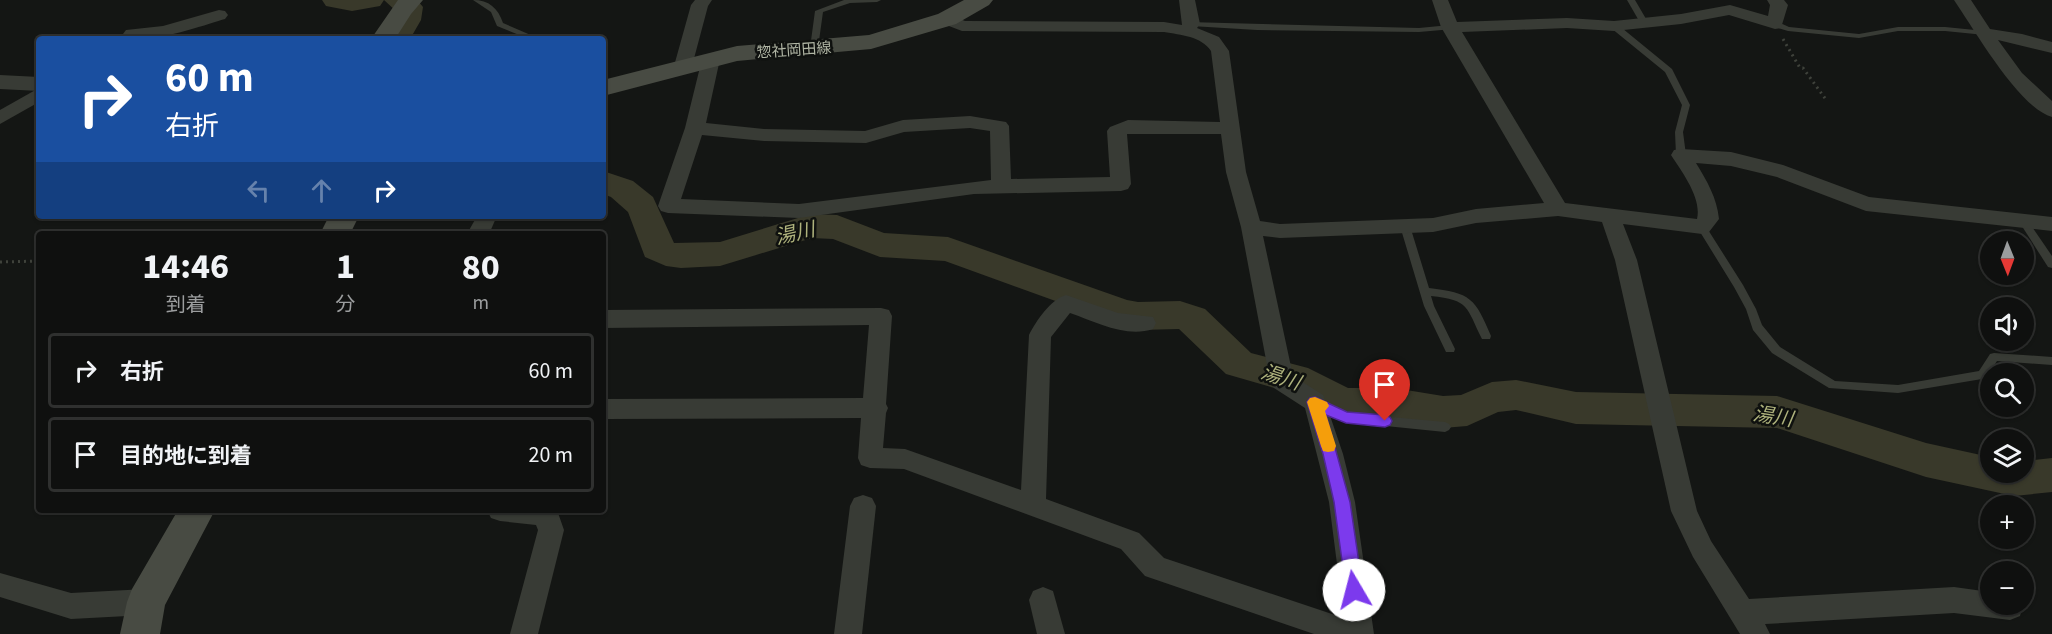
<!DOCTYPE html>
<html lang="ja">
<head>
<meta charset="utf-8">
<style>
  body { margin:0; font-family:"Source Sans 3","Noto Sans JP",sans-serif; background:#1d1e1d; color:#f1f3f6; height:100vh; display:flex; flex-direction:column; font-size:22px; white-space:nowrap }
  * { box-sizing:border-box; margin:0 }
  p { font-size:20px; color:#9b9d9e }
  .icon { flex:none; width:33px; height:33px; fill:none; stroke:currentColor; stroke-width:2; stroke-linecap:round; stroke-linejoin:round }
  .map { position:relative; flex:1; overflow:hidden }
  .panel { position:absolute; left:36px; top:231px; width:570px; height:282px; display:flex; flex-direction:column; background:#0f100f; border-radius:6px; box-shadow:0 2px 4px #0004,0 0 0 2px #2f302f }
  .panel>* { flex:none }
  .top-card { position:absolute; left:36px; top:36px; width:570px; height:183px; border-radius:6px; box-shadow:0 2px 4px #0004,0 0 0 2px #2f302f; background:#1a4fa0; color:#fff; overflow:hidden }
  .needle { width:39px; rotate:179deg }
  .buttons { position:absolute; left:1980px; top:231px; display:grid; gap:12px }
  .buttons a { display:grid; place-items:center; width:54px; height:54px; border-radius:50%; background:#0f100f; box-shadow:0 2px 4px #0004,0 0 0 2px #2f302f; font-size:30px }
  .pin { position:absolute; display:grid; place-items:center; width:51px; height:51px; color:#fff; margin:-62px -26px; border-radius:50% 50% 50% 0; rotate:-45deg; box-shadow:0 0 6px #0007 }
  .pin .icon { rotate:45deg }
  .me { position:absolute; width:66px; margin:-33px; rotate:352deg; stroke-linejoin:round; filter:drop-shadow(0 0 4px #0008) }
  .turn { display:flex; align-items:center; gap:21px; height:126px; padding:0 30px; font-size:27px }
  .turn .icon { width:78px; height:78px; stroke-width:2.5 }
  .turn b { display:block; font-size:42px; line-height:51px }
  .lanes { display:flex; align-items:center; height:57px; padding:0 30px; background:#0003; justify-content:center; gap:30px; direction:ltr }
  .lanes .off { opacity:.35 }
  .eta { display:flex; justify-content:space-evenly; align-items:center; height:102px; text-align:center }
  .eta b { font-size:36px; font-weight:700; line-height:42px }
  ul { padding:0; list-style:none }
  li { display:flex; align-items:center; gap:18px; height:75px; margin:0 12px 9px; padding:0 18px; border:3px solid #2f302f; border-radius:6px }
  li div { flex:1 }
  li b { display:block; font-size:22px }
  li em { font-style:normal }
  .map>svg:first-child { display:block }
</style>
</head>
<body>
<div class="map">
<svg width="2052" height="634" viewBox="0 0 2052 634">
  <rect width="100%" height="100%" fill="#141614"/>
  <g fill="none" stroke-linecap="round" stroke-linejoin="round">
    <g fill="#39392a" fill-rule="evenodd">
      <polygon points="322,0 417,0 423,7 421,20 410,39 382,39 392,24 396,11 384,0 380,6 352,11 326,6"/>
      <polygon points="603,171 633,181 653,197 674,243 720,242 811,214 837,215 884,233 948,237 1127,300 1138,302 1180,301 1205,309 1251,353 1308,368 1348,388 1394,388 1443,396 1461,395 1492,382 1516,380 1576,392 1777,396 1926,443 1990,457 1990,472 2024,472 2024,461 2052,458 2052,492 2014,496 1926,477 1777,428 1576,424 1516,410 1498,412 1467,426 1443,428 1394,418 1344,419 1285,391 1226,374 1179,329 1138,330 1122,325 945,261 880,257 833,239 812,238 720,266 681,268 666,266 645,257 628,212 611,197 603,194"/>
    </g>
    <g stroke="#3f423b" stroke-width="3" stroke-dasharray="2 4" stroke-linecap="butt">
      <polyline points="1783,39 1800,68 1803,68 1827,101"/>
      <polyline points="0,262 39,261"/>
    </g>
    <g fill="#383b35" fill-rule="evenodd">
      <path d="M473,0C489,0 498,8 503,23L540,39H529L497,26L491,12Z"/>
      <polygon points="844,0 881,0 877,2 850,3 823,12 818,48 817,50 811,50 810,48 815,11"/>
      <polygon points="1627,0 1635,0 1649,24 1648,26 1642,26"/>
      <polygon points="1188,22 1419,28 1450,25 1454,27 1453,29 1419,32 1257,30 1191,26 1188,26"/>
      <polygon points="1772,22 1778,22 1789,27 1859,34 1898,27 1945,27 1985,31 1989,33 1985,35 1945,31 1898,31 1859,38 1788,31 1772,26"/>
      <polygon points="1611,24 1617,24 1672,69 1690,105 1683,132 1686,155 1684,157 1681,158 1676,155 1675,132 1682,105 1665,72 1611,28"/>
      <polygon points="2023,217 2026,218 2052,256 2052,268 2048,267 2018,220"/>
      <path d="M1405,223L1410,226L1429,288C1471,293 1475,298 1491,336L1490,339H1482C1466,307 1470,300 1431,296L1434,306L1455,349L1454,352H1446L1424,306L1400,226Z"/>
      <polygon points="1702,224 1705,225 1743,285 1756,309 1762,325 1780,347 1835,381 1898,385 1979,371 1990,354 1994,353 2052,357 2052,365 1997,361 1986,378 1982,379 1898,393 1829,388 1772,353 1753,330 1746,309 1734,287 1697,227"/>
      <polygon points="1315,398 1347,413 1445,422 1449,424 1451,427 1449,430 1445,432 1346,422 1311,406 1309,403 1311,400"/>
    </g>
    <g fill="#383b35" fill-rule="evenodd">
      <polygon points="695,0 712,0 708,6 692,66 689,70 677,70 674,66 691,5"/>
      <path d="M1179,0H1195L1200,24L1197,28L1219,37L1229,51L1246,172L1260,221L1280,224L1433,218L1476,209L1544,203L1441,27L1432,0H1448L1457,22L1567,18L1614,21L1681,14L1730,5L1768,16L1770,5L1767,0H1784L1788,5L1781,28L1775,29L1729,15L1681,24L1614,31L1567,28L1462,32L1565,203L1697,219C1702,198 1682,172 1671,155L1674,150L1681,149L1731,152L1783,165L1869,197L2052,217V231L1866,211L1777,177L1731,166L1696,163C1707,181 1717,198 1719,219L1709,232L1702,234L1623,224L1637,260L1697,511L1711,541L1749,599L1954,587L1990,592V604H2023L2020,616L2010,620L1954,613L1765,624L1770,634H1740L1693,557L1671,511L1615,260L1602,222L1558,216L1476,223L1433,232L1280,238L1263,236L1293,376L1323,395L1343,454L1355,502L1374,634H1314L1145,576L1121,549L904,469L870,468L861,465L858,458L861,418L603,419V399L863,398L869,325L603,328V310L881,308L889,310L892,316L886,404L888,408L886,413L883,448L905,449L1021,490L1029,335C1036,321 1051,299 1066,295L1118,313L1153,317L1156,323L1153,329C1126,338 1096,322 1070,313L1051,337L1046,499L1139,533L1164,558L1344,618L1329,502L1305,408L1274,388L1270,381L1241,227L1226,172L1221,134H1127L1131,184L1128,189L1121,191L974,194L799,218L668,213L661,211L658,206L685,128L702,59L705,55H717L720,59L706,123L764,129L865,131L903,120L970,116L1006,122L1009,126L1011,179L1110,177L1107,131L1110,127L1128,120L1220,122L1211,51C1201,36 1181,35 1164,32L962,31L941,23L938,19L941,15L947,14L965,21L1164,22L1182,25ZM970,128L990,131L991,180L799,204L681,199L702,135L764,141L866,143L904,132Z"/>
      <path d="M1954,0H1971L1990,29L2022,34L2052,42V53L1998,40L2022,73L2052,101V117C2019,108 1974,29 1954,0Z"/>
      <path d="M219,10L225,11L228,15L225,19C207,24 135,50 123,34L126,30L163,26Z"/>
      <polygon points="39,88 39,102 0,124 0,110"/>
      <polygon points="477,216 497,216 489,234 467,234"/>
      <polygon points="863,495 872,498 876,506 862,634 834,634 850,506 854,498"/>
      <polygon points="487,510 557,510 564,530 538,634 510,634 538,530 536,525 500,521 491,518"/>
      <polygon points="0,573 71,593 146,589 156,593 160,602 156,611 146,615 71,619 0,597"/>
      <polygon points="1043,587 1053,591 1065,634 1037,634 1029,600 1033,591"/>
    </g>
    <polygon fill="#383b35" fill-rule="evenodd" points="0,75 39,77 39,91 0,89"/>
    <g fill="#484b43" fill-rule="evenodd">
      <polygon points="398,0 423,0 411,14 395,39 371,39"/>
      <polygon points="964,0 993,0 989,5 956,24 871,49 737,61 603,96 603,80 737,46 869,35 938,14"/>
      <polygon points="329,216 359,216 350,234 320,234"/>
      <polygon points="178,510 215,510 165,605 160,634 120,634 127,602 132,589"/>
    </g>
  </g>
  <polygon fill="#7c3aed" stroke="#51269a" stroke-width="1.5" points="1315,397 1347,412 1385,415 1390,417 1392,421 1390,425 1385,427 1346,423 1326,415 1350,502 1363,590 1360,595 1354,598 1348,595 1346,590 1334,502 1323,454 1307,402 1310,398"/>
  <polygon fill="#f59e0b" points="1315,397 1327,402 1329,406 1325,411 1336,446 1334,451 1328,452 1323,451 1321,446 1307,402 1310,398"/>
  <g text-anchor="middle" stroke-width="5" stroke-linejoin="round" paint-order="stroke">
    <g font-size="15" fill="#b1b6a5" stroke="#0f110f">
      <text transform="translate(794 50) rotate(-4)" y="5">惣社岡田線</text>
    </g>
    <g font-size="20" font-style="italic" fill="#aeb27c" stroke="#0f110f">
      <text transform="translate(795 233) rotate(-13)" y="7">湯川</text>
      <text transform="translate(1281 377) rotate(18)" y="7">湯川</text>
      <text transform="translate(1773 416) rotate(9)" y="7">湯川</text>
    </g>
  </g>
</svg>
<div class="buttons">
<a><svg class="needle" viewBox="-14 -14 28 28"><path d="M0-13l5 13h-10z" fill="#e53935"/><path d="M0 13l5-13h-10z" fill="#9b9d9e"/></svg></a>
<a><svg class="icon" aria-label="sound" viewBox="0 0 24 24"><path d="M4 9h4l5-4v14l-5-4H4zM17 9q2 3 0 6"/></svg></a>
<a><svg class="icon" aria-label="search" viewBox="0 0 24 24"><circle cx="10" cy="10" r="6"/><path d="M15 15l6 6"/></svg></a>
<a><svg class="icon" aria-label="layers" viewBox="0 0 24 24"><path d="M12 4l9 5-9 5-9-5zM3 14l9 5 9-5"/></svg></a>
<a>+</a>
<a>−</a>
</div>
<div class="pin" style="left:1385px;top:421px;background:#d93025"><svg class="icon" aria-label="arrive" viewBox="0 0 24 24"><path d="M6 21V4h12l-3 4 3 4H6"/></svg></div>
<svg class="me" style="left:1354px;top:590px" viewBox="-20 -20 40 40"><circle r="19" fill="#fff"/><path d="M0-13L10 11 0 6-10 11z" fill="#7c3aed"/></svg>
<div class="top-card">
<div class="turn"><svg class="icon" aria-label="right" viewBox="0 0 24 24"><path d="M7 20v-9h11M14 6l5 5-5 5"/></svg><div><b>60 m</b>右折</div></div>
<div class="lanes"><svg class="icon off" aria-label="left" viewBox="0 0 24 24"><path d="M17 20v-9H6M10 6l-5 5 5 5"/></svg><svg class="icon off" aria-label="ahead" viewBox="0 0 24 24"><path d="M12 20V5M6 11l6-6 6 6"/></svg><svg class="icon" aria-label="right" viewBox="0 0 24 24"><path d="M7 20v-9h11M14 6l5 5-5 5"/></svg></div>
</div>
<section class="panel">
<div class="eta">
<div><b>14:46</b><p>到着</p></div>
<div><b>1</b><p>分</p></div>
<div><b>80</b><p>m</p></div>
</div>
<ul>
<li><svg class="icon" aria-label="right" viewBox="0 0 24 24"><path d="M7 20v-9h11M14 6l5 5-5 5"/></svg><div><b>右折</b></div><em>60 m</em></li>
<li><svg class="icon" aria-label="arrive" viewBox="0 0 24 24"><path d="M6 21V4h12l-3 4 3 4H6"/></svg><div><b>目的地に到着</b></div><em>20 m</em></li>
</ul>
</section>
</div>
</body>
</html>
